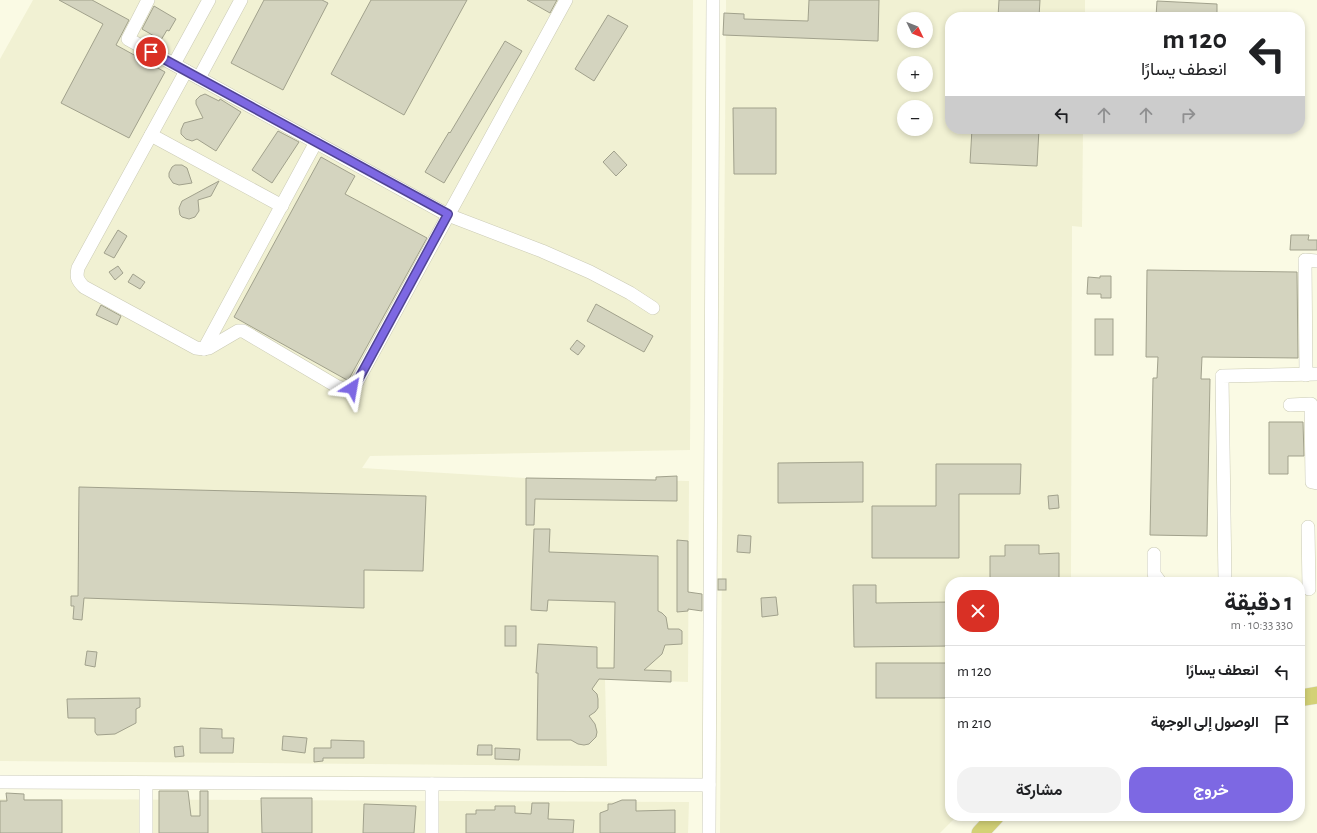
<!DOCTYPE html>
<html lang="ar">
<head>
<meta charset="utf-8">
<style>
  body { margin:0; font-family:"Alegreya Sans",Vazirmatn,sans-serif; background:#f2f2f2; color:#202124; direction:rtl; height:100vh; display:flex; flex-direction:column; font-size:15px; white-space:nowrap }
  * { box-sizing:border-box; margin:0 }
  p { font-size:13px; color:#757577 }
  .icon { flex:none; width:22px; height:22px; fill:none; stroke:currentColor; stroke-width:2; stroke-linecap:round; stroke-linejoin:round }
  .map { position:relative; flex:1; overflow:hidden; direction:ltr }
  .drawer { position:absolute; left:945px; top:577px; width:360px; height:244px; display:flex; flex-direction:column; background:#fff; border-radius:16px; box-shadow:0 2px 6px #0003; direction:rtl }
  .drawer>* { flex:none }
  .guide { position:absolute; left:945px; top:12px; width:360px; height:122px; border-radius:16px; box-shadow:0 2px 6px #0003; direction:rtl; background:#fff; color:#202124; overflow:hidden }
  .needle { width:26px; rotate:133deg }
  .fabs { position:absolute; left:897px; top:12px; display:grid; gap:8px }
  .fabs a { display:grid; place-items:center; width:36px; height:36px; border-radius:50%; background:#fff; box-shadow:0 2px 6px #0003; font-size:20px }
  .pin { position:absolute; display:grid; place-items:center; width:34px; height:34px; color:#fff; margin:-17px; border:2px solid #fff; border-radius:50%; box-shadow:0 1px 4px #0007 }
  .me { position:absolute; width:44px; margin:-22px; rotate:34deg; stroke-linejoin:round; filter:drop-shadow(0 0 3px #0008) }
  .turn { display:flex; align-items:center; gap:14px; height:84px; padding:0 12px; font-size:18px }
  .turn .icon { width:52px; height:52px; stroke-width:2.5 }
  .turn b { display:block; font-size:28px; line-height:34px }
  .lanes { display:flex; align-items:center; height:38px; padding:0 12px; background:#0003; justify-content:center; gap:20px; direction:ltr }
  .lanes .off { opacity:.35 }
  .round { display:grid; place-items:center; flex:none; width:42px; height:42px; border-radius:16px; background:#f2f2f2 }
  .headline { display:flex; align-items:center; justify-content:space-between; height:68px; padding:0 12px }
  h1 { font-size:24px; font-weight:700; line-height:30px }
  .button { display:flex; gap:8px; margin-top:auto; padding:8px 12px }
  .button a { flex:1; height:46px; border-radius:16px; background:#7d68e3; color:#fff; font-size:16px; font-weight:700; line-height:46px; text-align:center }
  .button a+a { background:#f2f2f2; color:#202124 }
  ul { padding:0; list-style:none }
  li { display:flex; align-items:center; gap:12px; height:52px; padding:0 12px; border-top:1px solid #e0e0e0 }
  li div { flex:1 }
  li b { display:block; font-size:15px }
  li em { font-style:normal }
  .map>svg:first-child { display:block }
</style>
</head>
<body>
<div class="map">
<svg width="1317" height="833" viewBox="0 0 1317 833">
  <rect width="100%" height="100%" fill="#fafae4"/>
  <g fill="#f1f1d3" fill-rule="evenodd">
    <polygon points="33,0 693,0 690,450 370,456 362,468 526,478 689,481 688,682 605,679 607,766 0,761 0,59"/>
    <path d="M726,0H1085V17H950V129H1083L1082,227L1072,226L1071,582H950V816H957L940,833H720ZM904,19H926V41H904ZM904,63H926V85H904ZM904,107H926V129H904Z"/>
    <polygon points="0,799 689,802 688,833 0,833"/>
  </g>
  <g fill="#d4d4bf" stroke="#a1a18c">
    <polygon points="59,0 92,0 129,20 116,45 165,72 129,138 61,103 103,24"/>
    <polygon points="264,0 322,0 328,3 283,90 231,63"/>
    <polygon points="371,0 467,0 404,115 331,74"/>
    <polygon points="527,0 557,0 550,13"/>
    <polygon points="809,0 879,0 878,41 723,35 724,13 744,14 744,19 808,21"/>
    <polygon points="999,0 1040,0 1039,17 998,17"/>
    <polygon points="1157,1 1217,4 1217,17 1156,17"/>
    <polygon points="154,6 176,19 169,31 167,30 161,40 142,29"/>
    <polygon points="608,15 628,26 594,81 575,69"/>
    <polygon points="505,41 522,51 444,183 425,172 449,132 450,133"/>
    <polygon points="205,94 219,101 220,99 241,112 216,151 197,139 192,141 186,139 181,134 181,130 184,123 203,118 196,104 196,100 200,96"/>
    <polygon points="733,108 776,108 776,174 734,174"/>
    <polygon points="972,129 1039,129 1037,166 970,163"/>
    <polygon points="278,131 299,142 272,183 252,170"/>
    <polygon points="614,151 627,165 616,176 603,162"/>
    <polygon points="321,157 355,176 345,194 427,238 350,377 347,380 234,317"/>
    <polygon points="175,165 182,165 187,168 192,183 179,185 173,183 169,177 169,173 172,167"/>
    <polygon points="219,181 211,196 198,200 199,211 195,217 189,219 182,217 180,215 179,208 182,201"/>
    <polygon points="118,230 127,236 114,258 104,253"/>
    <polygon points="1291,235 1309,235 1308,240 1317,240 1317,250 1290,250"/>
    <polygon points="118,266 123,273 115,280 109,272"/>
    <polygon points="1147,270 1297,272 1298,358 1202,357 1201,379 1210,379 1207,536 1150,535 1153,378 1157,378 1158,357 1146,357"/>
    <polygon points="133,274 145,282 140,289 128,282"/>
    <polygon points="1100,276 1111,276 1111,298 1101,298 1101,294 1087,294 1088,277 1100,278"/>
    <polygon points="596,304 653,336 644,352 587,321"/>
    <polygon points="101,305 121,316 117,325 96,315"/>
    <rect x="1095" y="319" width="18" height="36"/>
    <polygon points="577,340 585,346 578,355 570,349"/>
    <polygon points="1269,422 1303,422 1304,456 1288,456 1288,474 1269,474"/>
    <polygon points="863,462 863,502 778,503 778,463"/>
    <polygon points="936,464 1021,464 1020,494 959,494 959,558 872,558 872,506 936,506"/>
    <polygon points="677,476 677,501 535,499 534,525 526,525 526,478 656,480 656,477"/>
    <polygon points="79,487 426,496 423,571 364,570 364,608 84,598 82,620 73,619 74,606 71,606 71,596 78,596"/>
    <polygon points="1058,495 1059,508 1049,509 1048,496"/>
    <polygon points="534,529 550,529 549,552 658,556 658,611 662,613 666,617 668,629 679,629 682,631 682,644 665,645 662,654 644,670 671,671 671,682 599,679 592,689 597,694 598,699 598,708 595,712 589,716 595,724 597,732 596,737 589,744 584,745 578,744 571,740 537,740 538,673 536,673 538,644 597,647 597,668 614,668 615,602 548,600 547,611 531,610"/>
    <polygon points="738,535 751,536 750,553 737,552"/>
    <polygon points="677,540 688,541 688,592 702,594 702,611 688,609 688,611 677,612"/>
    <polygon points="1005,545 1039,545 1039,554 1059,553 1059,578 990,579 990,556 1005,556"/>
    <rect x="718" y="579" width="8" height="11"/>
    <polygon points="853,585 876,585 876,603 950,602 950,646 854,647"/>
    <polygon points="776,597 778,615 762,617 761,598"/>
    <rect x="505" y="626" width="11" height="20"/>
    <polygon points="87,651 97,652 95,667 85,665"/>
    <rect x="876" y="663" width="74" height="35"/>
    <polygon points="140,698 140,707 136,709 136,723 115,734 97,735 95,732 95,718 68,718 67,699"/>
    <polygon points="200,728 222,729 222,738 234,738 233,753 200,753"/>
    <polygon points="283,736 307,738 305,753 282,750"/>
    <polygon points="331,740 364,741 364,758 323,758 323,761 314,762 314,748 331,748"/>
    <polygon points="478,745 492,745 492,755 477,755"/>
    <polygon points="183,746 184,756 175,757 174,747"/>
    <polygon points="495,748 520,749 519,760 495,759"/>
    <polygon points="159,791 188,791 191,816 200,816 200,791 208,791 208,833 159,833"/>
    <polygon points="6,793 24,794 24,800 62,800 62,833 0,833 0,801 7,801"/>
    <polygon points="261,798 312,798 312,833 262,833"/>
    <polygon points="622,800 636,800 636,811 675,810 675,833 600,833 600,813 608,810 608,804 612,804"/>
    <polygon points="532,803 549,803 548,819 574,820 573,833 466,833 466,814 476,814 476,810 495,810 495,806 515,806 515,813 531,814"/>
    <polygon points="364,804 416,806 414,833 363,833"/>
  </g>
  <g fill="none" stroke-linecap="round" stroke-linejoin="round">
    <g stroke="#cacab4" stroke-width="14">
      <g id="minor">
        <polyline points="148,0 128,39 448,215 542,251 590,272 630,293 653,308"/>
        <polyline points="174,64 209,0"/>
        <path d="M186,71L78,268C76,277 77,280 84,287L196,348L204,349L209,348L238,331H243L338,387C347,390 351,389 357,382L566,0"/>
        <polyline points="199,78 241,0"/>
        <polyline points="151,135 282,206"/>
        <polyline points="204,349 316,142"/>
        <polyline points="1306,375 1305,260 1317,261"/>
        <polyline points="1290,405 1311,404 1312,482 1317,483"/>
        <polyline points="1308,527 1309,589"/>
        <polyline points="1154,554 1154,574 1160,582"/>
        <polyline points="1225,582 1222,376 1317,374"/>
        <polyline points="0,782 709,785"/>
        <polyline points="146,833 146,783"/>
        <polyline points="432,833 432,784"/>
        <polyline points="709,833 713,0"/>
      </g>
    </g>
    <g stroke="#e7e7e6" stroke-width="18">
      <g id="major">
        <polyline points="1300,698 1317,695"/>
        <polyline points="980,833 996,816"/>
      </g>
    </g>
    <use href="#minor" stroke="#fff" stroke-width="13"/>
    <use href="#major" stroke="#d3d176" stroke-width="17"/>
  </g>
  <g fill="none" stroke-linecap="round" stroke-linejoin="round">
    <g stroke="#514494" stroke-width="10">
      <polyline id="route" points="151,52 448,214 357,382 352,388"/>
    </g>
    <use href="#route" stroke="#7d68e3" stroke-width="7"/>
  </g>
</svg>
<div class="fabs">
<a><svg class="needle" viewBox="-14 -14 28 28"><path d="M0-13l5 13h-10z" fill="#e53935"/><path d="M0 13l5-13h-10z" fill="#757577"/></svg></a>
<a>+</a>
<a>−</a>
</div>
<div class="pin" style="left:151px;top:52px;background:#d93025"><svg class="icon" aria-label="arrive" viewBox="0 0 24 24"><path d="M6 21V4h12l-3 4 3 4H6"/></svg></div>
<svg class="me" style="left:352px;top:388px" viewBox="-20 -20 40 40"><path d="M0-17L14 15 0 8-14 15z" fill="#7d68e3" stroke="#fff" stroke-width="4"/></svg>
<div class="guide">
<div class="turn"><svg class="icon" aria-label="left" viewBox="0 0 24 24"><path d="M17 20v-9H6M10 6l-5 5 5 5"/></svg><div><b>120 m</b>انعطف يسارًا</div></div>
<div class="lanes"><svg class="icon" aria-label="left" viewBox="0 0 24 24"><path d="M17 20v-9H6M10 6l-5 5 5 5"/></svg><svg class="icon off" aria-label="ahead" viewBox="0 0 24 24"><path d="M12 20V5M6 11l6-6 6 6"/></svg><svg class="icon off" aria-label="ahead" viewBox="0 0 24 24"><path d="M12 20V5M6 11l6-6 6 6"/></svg><svg class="icon off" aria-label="right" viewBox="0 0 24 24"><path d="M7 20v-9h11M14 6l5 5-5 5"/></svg></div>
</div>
<section class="drawer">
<div class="headline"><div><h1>1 دقيقة</h1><p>330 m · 10:33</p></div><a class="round" style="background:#d93025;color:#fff"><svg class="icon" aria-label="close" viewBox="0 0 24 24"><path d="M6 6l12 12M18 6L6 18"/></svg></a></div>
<ul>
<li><svg class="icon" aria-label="left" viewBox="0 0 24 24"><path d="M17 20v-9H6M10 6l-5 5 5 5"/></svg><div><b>انعطف يسارًا</b></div><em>120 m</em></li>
<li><svg class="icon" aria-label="arrive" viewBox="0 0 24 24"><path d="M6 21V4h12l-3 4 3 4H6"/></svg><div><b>الوصول إلى الوجهة</b></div><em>210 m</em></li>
</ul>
<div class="button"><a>خروج</a><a>مشاركة</a></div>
</section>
</div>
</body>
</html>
